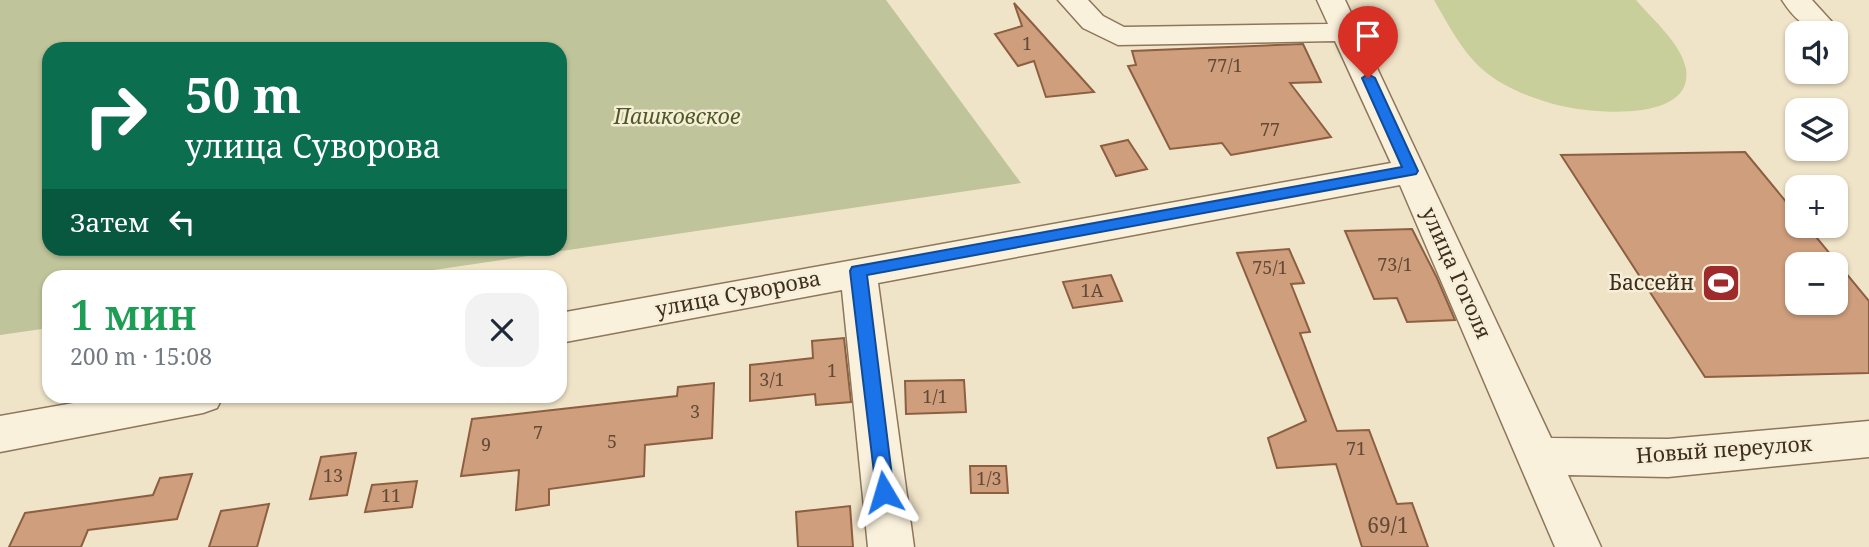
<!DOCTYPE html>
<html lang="ru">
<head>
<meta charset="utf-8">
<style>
  body { margin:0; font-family:"Noto Serif",serif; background:#f2f2f3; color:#1f2937; height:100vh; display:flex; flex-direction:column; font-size:26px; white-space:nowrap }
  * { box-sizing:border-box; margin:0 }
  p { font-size:23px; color:#747a83 }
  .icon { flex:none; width:38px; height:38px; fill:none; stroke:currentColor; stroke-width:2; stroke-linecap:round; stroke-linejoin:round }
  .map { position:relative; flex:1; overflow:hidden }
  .side { position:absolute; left:42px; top:270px; width:525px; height:133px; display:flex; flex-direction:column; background:#fff; border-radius:21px; box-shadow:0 2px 5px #0004 }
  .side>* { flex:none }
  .guide { position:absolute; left:42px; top:42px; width:525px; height:214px; border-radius:21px; box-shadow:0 2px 5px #0004; background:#0b6e4f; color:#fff; overflow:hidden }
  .controls { position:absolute; left:1785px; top:21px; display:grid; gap:14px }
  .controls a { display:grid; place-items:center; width:63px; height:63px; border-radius:14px; background:#fff; box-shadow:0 2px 5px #0004; font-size:35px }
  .pin { position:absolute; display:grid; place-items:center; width:60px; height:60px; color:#fff; margin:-72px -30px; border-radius:50% 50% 50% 0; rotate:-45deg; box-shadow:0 0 7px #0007 }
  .pin .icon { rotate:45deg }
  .me { position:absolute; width:77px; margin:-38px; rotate:353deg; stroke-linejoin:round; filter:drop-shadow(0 0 5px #0008) }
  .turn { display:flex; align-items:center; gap:24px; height:147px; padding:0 28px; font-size:32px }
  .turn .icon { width:91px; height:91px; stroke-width:2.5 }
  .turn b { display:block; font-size:49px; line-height:60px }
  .then { display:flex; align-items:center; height:66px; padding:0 28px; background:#0003; gap:14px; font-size:26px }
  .round { display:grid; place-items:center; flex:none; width:74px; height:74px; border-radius:21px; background:#f2f2f3 }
  .summary { display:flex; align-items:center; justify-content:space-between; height:119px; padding:0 28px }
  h1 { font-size:42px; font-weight:600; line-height:52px; color:#1e9e55 }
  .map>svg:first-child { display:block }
</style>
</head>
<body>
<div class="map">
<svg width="1869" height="547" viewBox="0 0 1869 547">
  <rect width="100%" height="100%" fill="#f0e4c8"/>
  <path fill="#c9cf9b" d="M1434,0H1636C1652,19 1681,43 1686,69C1695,126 1580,113 1550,103C1526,96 1502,86 1483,70C1462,52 1448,24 1434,0Z"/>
  <path fill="#bfc49a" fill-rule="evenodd" d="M0,0H886L1021,183L393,276H49V328L0,335ZM49,49H560V248H49Z"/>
  <g fill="#cf9f7d" stroke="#8d5f41" stroke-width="2" fill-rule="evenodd">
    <polygon points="1014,3 1032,23 1094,92 1046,97 1034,61 1018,66 995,34 1022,26"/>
    <polygon points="1303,44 1321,82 1290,83 1331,137 1231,155 1222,143 1170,149 1128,66 1136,65 1132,51"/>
    <polygon points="1128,140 1147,169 1116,176 1101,146"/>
    <path d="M1745,152L1797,215V226H1807L1869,301V373L1705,377L1561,155ZM1797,264H1836V303H1797Z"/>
    <polygon points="1412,229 1437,278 1455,320 1407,322 1397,298 1374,299 1345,231"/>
    <polygon points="1289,249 1304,283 1291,284 1310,332 1300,333 1337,431 1369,430 1397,504 1412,503 1428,547 1362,547 1336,464 1277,468 1268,438 1306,421 1237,253"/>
    <polygon points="1111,275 1122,301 1073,308 1063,282"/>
    <polygon points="844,338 851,402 816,405 815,394 750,401 750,365 813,358 812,341"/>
    <polygon points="964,380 966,412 906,414 905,381"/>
    <polygon points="714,383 712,438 645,445 644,476 549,489 549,505 516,510 519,470 461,476 472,419 677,396 678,387"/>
    <polygon points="356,453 347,495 310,499 321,457"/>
    <polygon points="970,466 1006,466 1008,493 971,493"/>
    <polygon points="192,474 177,519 88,530 81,547 9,547 25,513 153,495 160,478"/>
    <polygon points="417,481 412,507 365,512 372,485"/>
    <polygon points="269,504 257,547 209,547 221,511"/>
    <polygon points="850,506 853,547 798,547 796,512"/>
  </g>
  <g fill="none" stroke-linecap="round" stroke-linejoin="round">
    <g stroke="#8d765c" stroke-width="3">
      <g id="minor">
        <polygon points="1058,0 1088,0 1103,16 1124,27 1328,24 1317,0 1345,0 1551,438 1668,439 1869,421 1869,457 1668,477 1568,475 1601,547 1555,547 1400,185 878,283 914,547 868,547 842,290 560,343 560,313 1391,163 1335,41 1118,45 1083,28"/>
        <path d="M1782,0H1812L1832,22L1828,28C1807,33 1793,17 1782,0Z"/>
        <polygon points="113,396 223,396 217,408 203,413 0,452 0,416"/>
      </g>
    </g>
    <use href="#minor" fill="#faf1dc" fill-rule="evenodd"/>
  </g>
  <polygon fill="#1a73e8" stroke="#114b97" stroke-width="2" points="1368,74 1375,78 1418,171 1416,174 867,275 894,492 891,498 884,500 877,498 850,271 852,267 1402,167 1362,78"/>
  <defs>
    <g id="stadium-square" transform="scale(2.0125)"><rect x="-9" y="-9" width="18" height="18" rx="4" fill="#9e2a2b" stroke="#f7eed8"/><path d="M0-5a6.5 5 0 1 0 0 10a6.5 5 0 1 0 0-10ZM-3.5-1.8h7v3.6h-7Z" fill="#fff"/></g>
  </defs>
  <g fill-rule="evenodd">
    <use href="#stadium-square" x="1721" y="283"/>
  </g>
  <g text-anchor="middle" stroke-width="5" stroke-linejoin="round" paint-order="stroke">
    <g font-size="18" fill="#624a37">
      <text x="1027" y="50">1</text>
      <text x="1225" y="72">77/1</text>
      <text x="1270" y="136">77</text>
      <text x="1395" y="271">73/1</text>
      <text x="1270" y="274">75/1</text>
      <text x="1092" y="297">1А</text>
      <text x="832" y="377">1</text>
      <text x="772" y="386">3/1</text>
      <text x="935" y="403">1/1</text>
      <text x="695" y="418">3</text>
      <text x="538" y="439">7</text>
      <text x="612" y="448">5</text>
      <text x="486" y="451">9</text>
      <text x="1356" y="455">71</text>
      <text x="333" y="482">13</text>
      <text x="989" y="485">1/3</text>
      <text x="391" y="502">11</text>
    </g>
    <g font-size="21" font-style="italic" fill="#4d5a26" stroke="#f7eed8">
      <text x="677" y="124">Пашковское</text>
    </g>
    <g font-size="21" fill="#3d2e20" stroke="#f7eed8">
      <text transform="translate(1456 273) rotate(66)" y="7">улица Гоголя</text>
      <text transform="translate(738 294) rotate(-11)" y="7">улица Суворова</text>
      <text transform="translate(1724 450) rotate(-4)" y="7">Новый переулок</text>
    </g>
    <g font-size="21" fill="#3d2e20" stroke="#f7eed8" text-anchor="end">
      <text x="1694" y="290">Бассейн</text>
    </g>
    <g font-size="21" fill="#624a37">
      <text x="1388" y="533">69/1</text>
    </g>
  </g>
</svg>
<div class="controls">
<a><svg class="icon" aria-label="sound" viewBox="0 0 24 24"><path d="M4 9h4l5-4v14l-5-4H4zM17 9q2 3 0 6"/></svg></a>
<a><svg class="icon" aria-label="layers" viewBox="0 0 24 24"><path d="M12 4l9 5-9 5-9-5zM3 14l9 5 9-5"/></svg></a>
<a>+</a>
<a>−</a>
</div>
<div class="pin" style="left:1368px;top:78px;background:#d93025"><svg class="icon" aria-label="arrive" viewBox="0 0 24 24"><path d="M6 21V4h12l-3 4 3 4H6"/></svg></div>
<svg class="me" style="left:884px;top:492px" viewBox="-20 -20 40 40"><path d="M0-17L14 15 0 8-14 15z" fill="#1a73e8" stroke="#fff" stroke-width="4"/></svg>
<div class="guide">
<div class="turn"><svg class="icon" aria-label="right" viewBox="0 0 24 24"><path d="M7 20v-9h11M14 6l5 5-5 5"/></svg><div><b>50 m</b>улица Суворова</div></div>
<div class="then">Затем<svg class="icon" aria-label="left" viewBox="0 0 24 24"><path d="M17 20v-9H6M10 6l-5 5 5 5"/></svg></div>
</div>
<section class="side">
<div class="summary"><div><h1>1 мин</h1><p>200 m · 15:08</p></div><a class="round"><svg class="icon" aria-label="close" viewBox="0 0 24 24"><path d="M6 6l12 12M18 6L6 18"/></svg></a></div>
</section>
</div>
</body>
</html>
